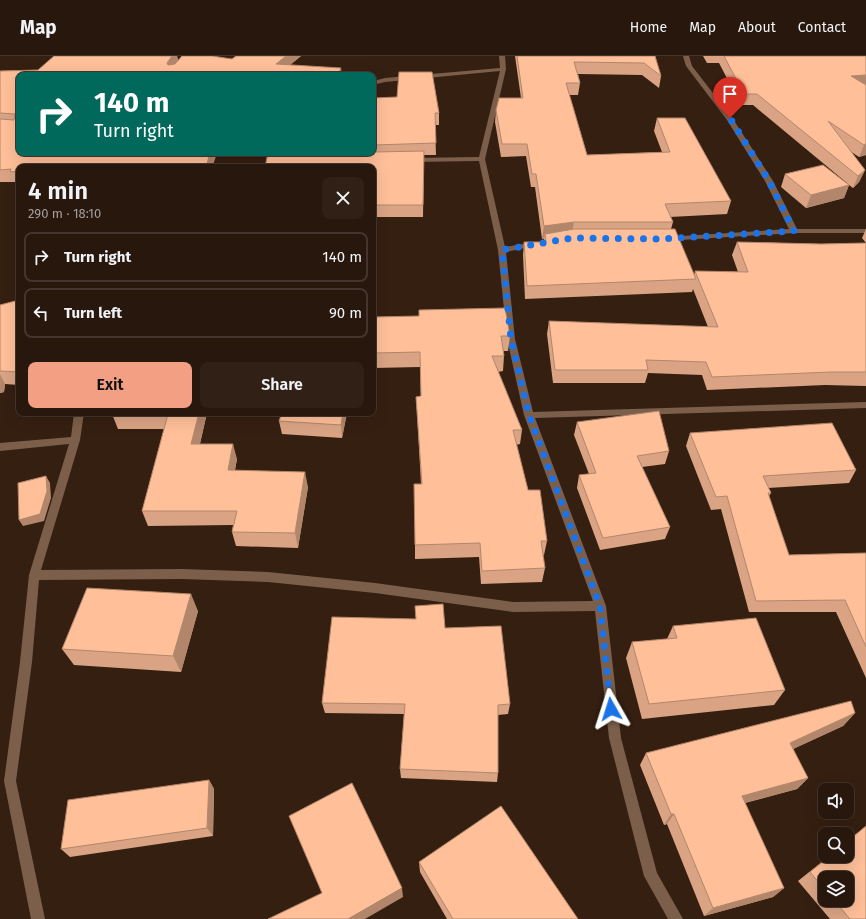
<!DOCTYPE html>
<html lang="en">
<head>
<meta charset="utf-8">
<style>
  body { margin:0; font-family:"Fira Sans",sans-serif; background:#302016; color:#f1f3f6; height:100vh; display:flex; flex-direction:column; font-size:15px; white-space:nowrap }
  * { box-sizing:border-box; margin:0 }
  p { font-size:13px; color:#a59f9d }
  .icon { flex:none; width:22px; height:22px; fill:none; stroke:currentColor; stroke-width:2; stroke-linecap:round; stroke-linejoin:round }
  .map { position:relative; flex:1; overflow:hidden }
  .side { position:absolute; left:16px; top:108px; width:360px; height:252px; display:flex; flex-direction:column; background:#28170d; border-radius:8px; box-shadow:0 4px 16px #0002,0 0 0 1px #44362e }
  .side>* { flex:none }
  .hud { position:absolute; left:16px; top:16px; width:360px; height:84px; border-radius:8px; box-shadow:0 4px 16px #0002,0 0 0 1px #44362e; background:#00695c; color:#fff; overflow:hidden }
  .buttons { position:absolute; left:818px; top:727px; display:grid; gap:8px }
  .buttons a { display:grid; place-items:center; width:36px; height:36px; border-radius:8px; background:#28170d; box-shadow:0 4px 16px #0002,0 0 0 1px #44362e; font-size:20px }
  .pin { position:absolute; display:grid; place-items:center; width:34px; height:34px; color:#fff; margin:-41px -17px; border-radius:50% 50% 50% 0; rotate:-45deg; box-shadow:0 0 4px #0007 }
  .pin .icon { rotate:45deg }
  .me { position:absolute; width:44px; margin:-22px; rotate:354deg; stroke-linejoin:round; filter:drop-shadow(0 0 3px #0008) }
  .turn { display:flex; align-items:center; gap:14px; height:84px; padding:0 12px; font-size:18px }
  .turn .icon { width:52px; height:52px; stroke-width:2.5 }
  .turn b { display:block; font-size:28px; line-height:34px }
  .round { display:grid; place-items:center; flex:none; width:42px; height:42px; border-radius:8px; background:#302016 }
  .summary { display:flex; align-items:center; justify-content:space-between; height:68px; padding:0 12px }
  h1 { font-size:24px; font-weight:600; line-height:30px }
  .cta { display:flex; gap:8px; margin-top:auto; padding:8px 12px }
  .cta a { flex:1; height:46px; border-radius:8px; background:#f39f84; color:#111; font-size:16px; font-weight:600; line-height:46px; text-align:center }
  .cta a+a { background:#302016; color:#f1f3f6 }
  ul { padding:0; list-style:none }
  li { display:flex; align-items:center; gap:12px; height:50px; margin:0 8px 6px; padding:0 4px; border:2px solid #44362e; border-radius:8px }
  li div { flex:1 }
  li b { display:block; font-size:15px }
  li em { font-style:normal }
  header { display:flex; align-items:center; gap:24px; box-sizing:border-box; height:56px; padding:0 20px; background:#28170d; border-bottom:1px solid #44362e }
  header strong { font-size:19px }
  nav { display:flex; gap:22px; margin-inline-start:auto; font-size:14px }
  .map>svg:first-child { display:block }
</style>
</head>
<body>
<header>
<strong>Map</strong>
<nav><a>Home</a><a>Map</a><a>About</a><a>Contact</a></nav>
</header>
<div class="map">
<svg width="866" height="863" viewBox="0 0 866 863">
  <rect width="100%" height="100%" fill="#351f11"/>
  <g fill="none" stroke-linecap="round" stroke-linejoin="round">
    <g fill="#7c5f4a" fill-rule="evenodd">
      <polygon points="499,0 505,0 506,13 485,103 505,191 535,186 539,188 535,190 506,196 515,283 533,356 866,346 866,352 535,362 606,550 621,682 657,817 683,863 668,863 644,820 609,682 595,555 513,556 375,537 268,526 182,523 39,524 32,606 16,725 45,863 31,863 4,725 20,606 29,519 69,388 0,395 0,387 71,381 74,357 84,357 80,384 41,514 182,513 268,516 375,527 513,546 593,545 524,359 507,283 498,194 479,105 412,106 409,104 412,102 479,101 500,15 385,26 373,29 373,25 385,22 500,12"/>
      <polygon points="683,0 689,0 692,10 733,63 773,125 797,173 866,173 866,177 794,177 664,185 664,181 667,181 789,173 765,125 727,64 686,10"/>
    </g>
  </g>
  <g fill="#daa484" fill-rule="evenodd">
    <polygon points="177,0 178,5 301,0 290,9 19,19 122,97 217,97 212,111 19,111 19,128 15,128 15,126 0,126 0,15 38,14"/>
    <polygon points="515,0 655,0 661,20 659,32 642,19 578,18 580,27 578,39 569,39 587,99 662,96 654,75 657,62 731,145 727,158 670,161 673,166 671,173 694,219 695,215 738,216 732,199 737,186 821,188 866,187 862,182 866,173 866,330 825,329 707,334 702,319 648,317 645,327 553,327 547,278 549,265 708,271 693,233 692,236 525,243 523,199 524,186 544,186 544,183 542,183 535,131 531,131 526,100 501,101 495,66 496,54 521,42"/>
    <polygon points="703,0 866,0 866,99 859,101 850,95 865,114 859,126 853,132 849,129 844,142 806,152 781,131 785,118 847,127 753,49 741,49 719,7 707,7"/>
    <polygon points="373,42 439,57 439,69 435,69 436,99 424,99 423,161 373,161"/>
    <polygon points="19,244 19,329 5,328 4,336 0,337 0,249"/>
    <polygon points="373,261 510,280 508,295 503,295 504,300 503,315 498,316 522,374 520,388 516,389 528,434 547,485 544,499 543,499 545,512 542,526 481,528 479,501 415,503 415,489 421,428 417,356 416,341 421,340 420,311 373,312"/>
    <polygon points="112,357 207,357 200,388 237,403 235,414 308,431 298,492 236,490 232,476 233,469 148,470 142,455 164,373 118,373 112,358"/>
    <polygon points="347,357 342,382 282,378 279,365"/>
    <polygon points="577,366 669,395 665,408 642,411 670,471 665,483 600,494 577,432 579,419 589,418 574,379"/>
    <polygon points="690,377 856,414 849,427 768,432 771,437 769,440 789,499 866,497 866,622 836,556 749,556 721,453 711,454 686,390"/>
    <polygon points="415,550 445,572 510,648 508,658 498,659 498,717 497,726 401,722 400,713 404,658 325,657 322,647 416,563"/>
    <polygon points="198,555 181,616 74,609 62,593"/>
    <polygon points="673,570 785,634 774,649 642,663 626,602 632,586 667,583"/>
    <polygon points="855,657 843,670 793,693 808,722 797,733 745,747 784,832 773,841 704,860 667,768 664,769 640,709 646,697"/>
    <polygon points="209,724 214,733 213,780 70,801 61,793"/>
    <path d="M866,770V863H830L798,825L829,800H847V785ZM825,822L847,844H825Z"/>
    <polygon points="419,806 578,863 447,863 420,816"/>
  </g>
  <g fill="#b2866b">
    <polygon points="172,0 177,0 179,6 170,18 167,7"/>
    <polygon points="286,0 301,0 278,19 276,8"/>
    <polygon points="341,12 342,19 338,19"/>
    <polygon points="866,19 866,29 851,20"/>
    <polygon points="866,88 866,99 859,101 864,89"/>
    <polygon points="114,97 122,97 118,111 113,100"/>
    <polygon points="210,97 217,97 212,111 206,111"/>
    <polygon points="865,114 859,126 853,132 858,120"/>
    <polygon points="849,129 844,142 806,152 811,139"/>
    <polygon points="574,166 572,178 545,178 544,183 542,183 544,170"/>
    <polygon points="0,318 5,328 4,336 0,337"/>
    <polygon points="199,357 207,357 196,404 191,388"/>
    <polygon points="343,357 347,357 342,382 341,369"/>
    <polygon points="233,388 237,403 232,429 228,414"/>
    <polygon points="305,416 308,431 298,492 295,477"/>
    <polygon points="46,420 50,427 51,442 44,465 23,470 19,464"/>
    <polygon points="191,538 198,555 181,616 173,600"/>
    <polygon points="855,657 843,670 780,699 790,687"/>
    <polygon points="808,722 797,733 732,750 742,740"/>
    <polygon points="209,724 214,733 213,780 207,772"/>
    <polygon points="671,758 674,758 667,768 664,769"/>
    <polygon points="402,832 403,841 365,863 348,863"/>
    <polygon points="784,832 773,841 704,860 713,852"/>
  </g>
  <g fill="#febf99" stroke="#b2866b">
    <polygon points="54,0 172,0 167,7 168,9 175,8 182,0 212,0 232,3 236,0 286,0 276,8 341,12 338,19 19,19 19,97 114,97 113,100 122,99 122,97 210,97 206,111 19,111 19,115 10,116 11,113 0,114 0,63 14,64 15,58 0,57 0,15 38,14"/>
    <polygon points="517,0 655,0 661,20 644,7 574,6 580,27 566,27 587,99 670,96 657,62 685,62 731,145 665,148 673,166 574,166 544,170 536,118 532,118 527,88 502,88 496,54 499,42 523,42"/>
    <polygon points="724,0 866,0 866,19 851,20 866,29 866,88 864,89 828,65 865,114 858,120 757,38 744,38"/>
    <polygon points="399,16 432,16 439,57 435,57 436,87 373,89 373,42 397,41"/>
    <polygon points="424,95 423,149 373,149 373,111 265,111 268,97 373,97 373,96"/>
    <polygon points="823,109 849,129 811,139 785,118"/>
    <polygon points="574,173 675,173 696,223 527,230 524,186 546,186 545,178"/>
    <polygon points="737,186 821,188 866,187 866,316 831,316 712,321 706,306 646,304 648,314 555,314 549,265 718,271 695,215 748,216"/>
    <polygon points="19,244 19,316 0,315 0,249"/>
    <polygon points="505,252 510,280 501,280 504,300 492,300 522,374 513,374 528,434 540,434 547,485 541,485 545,512 482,515 480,487 415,489 414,428 422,428 416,341 421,340 420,296 373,297 373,261 419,260 419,254"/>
    <polygon points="659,355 669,395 637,400 670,471 603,482 579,419 596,417 577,366"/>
    <polygon points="112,357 199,357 191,388 233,388 228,414 305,416 295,477 232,476 237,455 142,455 168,358 112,358"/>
    <polygon points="282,357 343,357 341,369 279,365"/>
    <polygon points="832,367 856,414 763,420 771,437 768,437 789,499 866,497 866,591 845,544 756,545 727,440 716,441 690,377"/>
    <polygon points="46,420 47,435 40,458 19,464 18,427"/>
    <polygon points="87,532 191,538 173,600 62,593"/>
    <polygon points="443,548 445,572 501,570 510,648 498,649 498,717 400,713 405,648 322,647 332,561 416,563 415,550"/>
    <polygon points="756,562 785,634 649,648 632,586 677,582 673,570"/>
    <polygon points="851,645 855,657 790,687 808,722 742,740 784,832 713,852 674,758 671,758 646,697"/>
    <polygon points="209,724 207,772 61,793 68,744"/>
    <polygon points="352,727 402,832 348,863 268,863 322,837 289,760"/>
    <polygon points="501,750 578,863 453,863 419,806"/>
    <polygon points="866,770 866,863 850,863 834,844 847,844 847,822 825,822 825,834 810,816 830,800 847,800 847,786"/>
  </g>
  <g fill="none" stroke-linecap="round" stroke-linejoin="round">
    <polyline stroke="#1a73e8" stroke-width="7" stroke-dasharray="0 12.6" points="611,653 600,550 529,359 511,283 502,194 572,182 661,183 794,175 769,125 730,62"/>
  </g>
</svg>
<div class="buttons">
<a><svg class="icon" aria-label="sound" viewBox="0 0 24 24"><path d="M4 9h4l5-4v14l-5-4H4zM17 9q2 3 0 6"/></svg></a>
<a><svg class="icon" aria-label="search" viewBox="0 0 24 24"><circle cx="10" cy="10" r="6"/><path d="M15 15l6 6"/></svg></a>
<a><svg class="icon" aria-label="layers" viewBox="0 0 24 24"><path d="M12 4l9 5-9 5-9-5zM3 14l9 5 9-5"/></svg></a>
</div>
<div class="pin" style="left:730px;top:62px;background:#d93025"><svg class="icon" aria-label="arrive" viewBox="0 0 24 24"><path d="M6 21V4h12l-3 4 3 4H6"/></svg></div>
<svg class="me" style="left:611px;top:653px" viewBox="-20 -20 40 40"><path d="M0-17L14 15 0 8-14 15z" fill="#1a73e8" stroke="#fff" stroke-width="4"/></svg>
<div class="hud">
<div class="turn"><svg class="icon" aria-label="right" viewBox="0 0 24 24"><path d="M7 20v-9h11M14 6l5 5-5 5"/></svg><div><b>140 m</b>Turn right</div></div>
</div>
<section class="side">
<div class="summary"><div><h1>4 min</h1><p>290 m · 18:10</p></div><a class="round"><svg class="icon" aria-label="close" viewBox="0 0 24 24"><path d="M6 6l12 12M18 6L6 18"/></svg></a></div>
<ul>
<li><svg class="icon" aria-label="right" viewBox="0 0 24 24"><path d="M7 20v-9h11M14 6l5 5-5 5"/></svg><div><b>Turn right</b></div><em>140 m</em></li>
<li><svg class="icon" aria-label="left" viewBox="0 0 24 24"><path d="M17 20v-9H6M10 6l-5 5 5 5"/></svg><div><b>Turn left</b></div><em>90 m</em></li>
</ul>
<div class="cta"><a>Exit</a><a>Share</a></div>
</section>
</div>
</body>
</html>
